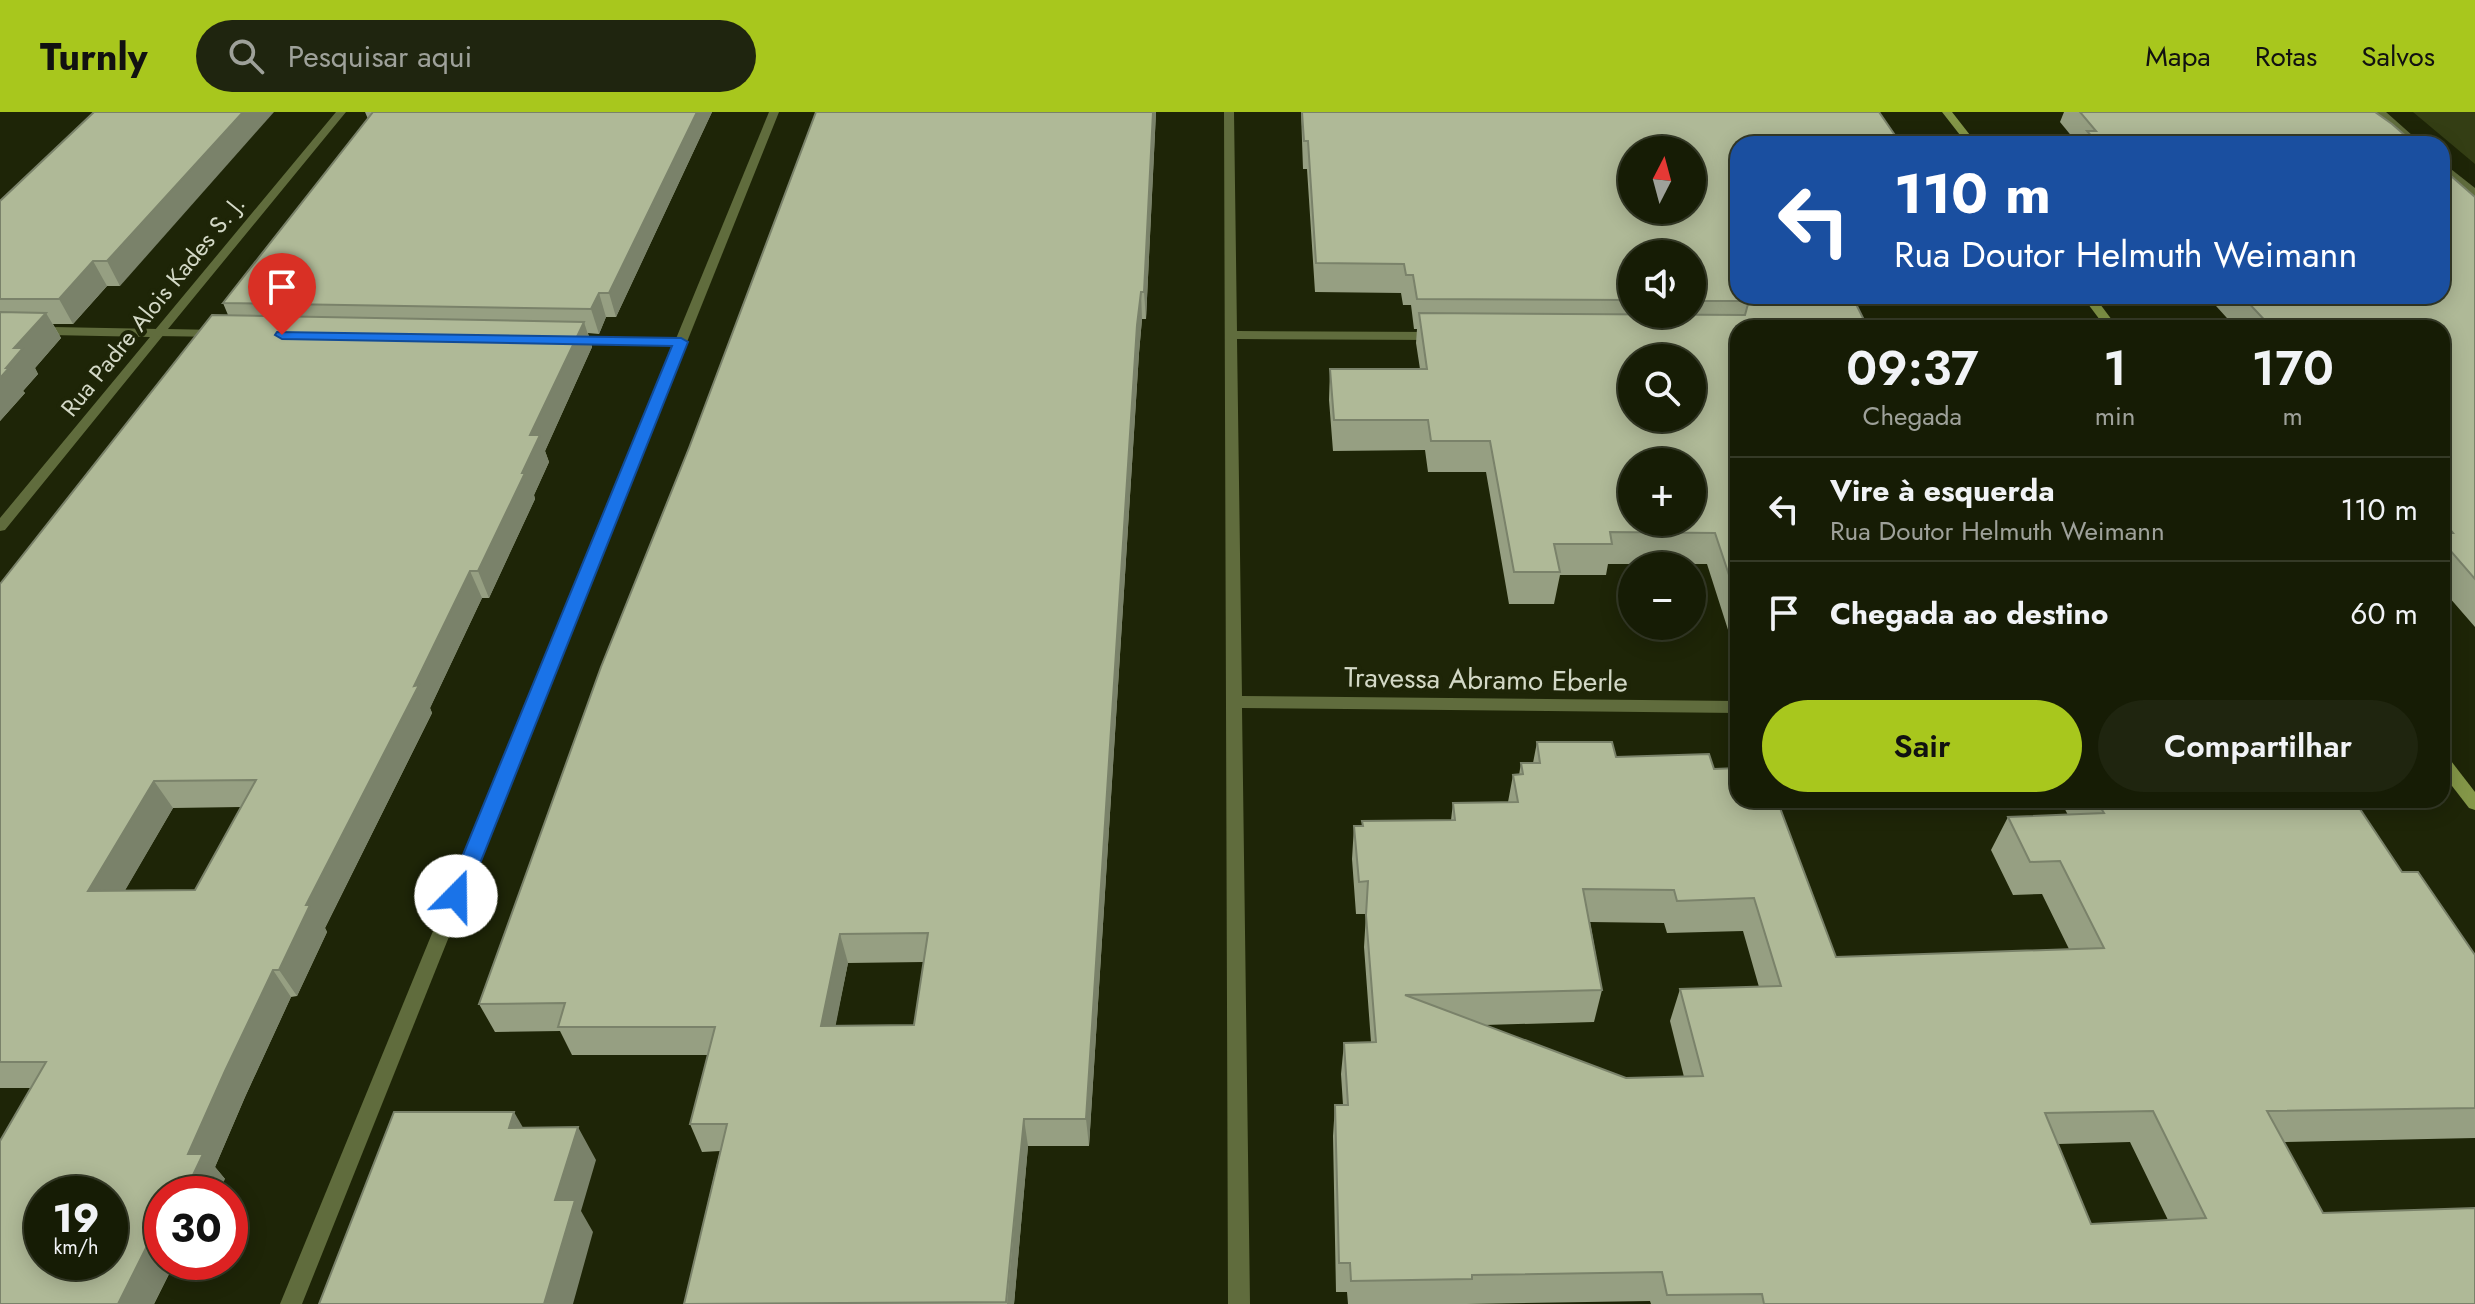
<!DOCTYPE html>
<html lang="pt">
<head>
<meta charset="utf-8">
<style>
  body { margin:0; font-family:Jost,sans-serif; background:#1f250f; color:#f1f3f6; height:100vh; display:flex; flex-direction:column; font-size:30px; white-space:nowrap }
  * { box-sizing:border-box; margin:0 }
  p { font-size:26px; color:#9ea19a }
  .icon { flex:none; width:44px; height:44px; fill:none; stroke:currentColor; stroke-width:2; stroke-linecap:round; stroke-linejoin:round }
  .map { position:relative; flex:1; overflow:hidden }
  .details { position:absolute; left:1730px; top:208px; width:720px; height:488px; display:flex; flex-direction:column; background:#161c05; border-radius:24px; box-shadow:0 4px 20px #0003,0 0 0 2px #353a27 }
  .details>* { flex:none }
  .guide { position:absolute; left:1730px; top:24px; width:720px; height:168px; border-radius:24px; box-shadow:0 4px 20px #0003,0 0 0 2px #353a27; background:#1a4fa0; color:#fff; overflow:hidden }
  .needle { width:52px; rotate:6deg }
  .tools { position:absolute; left:1618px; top:24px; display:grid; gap:16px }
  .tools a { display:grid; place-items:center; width:88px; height:88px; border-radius:50%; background:#161c05; box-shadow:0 4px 20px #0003,0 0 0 2px #353a27; font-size:40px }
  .speed { position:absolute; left:24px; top:1064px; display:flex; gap:16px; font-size:40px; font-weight:700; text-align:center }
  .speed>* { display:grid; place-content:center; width:104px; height:104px; border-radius:50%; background:#161c05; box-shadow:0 4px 20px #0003,0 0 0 2px #353a27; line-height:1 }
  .speed small { font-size:20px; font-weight:400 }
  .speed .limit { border:12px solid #d22; background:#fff; color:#111 }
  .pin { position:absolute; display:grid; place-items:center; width:68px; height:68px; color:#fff; margin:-82px -34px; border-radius:50% 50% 50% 0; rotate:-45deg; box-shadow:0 0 8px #0007 }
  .pin .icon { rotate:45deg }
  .me { position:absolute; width:88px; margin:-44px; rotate:22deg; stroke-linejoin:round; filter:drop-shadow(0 0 6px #0008) }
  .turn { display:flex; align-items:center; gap:28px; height:168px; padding:0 32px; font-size:36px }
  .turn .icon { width:104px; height:104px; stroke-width:2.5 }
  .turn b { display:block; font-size:56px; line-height:68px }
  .eta { display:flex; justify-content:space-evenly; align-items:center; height:136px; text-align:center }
  .eta b { font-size:48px; font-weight:600; line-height:56px }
  .primary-button { display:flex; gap:16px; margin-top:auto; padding:16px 32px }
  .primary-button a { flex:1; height:92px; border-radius:48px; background:#a8c71d; color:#111; font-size:32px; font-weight:600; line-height:92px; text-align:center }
  .primary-button a+a { background:#1f250f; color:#f1f3f6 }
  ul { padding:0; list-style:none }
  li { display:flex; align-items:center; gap:24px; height:104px; padding:0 32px; border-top:2px solid #353a27 }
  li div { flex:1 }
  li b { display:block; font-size:30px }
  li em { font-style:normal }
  header { display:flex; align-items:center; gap:48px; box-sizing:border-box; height:112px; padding:0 40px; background:#a8c71d; color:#111 }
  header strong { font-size:38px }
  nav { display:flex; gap:44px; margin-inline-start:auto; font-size:28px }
  .search { width:560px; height:72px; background:#1f250f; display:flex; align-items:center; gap:20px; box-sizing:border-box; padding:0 28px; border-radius:44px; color:#9ea19a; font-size:30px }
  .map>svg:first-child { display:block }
</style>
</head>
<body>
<header>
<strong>Turnly</strong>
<div class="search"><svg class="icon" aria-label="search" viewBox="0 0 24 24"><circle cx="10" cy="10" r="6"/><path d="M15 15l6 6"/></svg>Pesquisar aqui</div>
<nav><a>Mapa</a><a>Rotas</a><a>Salvos</a></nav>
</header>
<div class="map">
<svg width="2475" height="1192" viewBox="0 0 2475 1192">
  <rect width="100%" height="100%" fill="#1e2507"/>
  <polygon fill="#343e14" points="2413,0 2475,0 2475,52"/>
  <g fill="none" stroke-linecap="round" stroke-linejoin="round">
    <g fill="#606c3d" fill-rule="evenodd">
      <polygon points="769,0 779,0 302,1192 280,1192"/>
      <polygon points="1224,0 1234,0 1237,219 1437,220 1443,224 1437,228 1237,227 1242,584 1738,589 1738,601 1242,596 1250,1192 1228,1192"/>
      <polygon points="2375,0 2386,0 2422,32 2411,32"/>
      <polygon points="2442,50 2475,76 2475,85 2442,59"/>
      <polygon points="0,214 159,217 165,221 5,418 0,419 0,406 150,225 0,222"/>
    </g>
    <g fill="#606c3d" fill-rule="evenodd">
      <polygon points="336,0 346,0 168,217 218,218 224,222 222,225 155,224 155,218"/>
      <polygon points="569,224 681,226 687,230 681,234 565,231 565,225"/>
    </g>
    <g fill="#849748" fill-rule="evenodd">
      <polygon points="1942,0 1952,0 1977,32 1967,32"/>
      <polygon points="2082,184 2094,184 2118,216 2106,216"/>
      <polygon points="2442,643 2448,645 2475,680 2475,698 2469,696 2442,661"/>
    </g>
  </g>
  <g fill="#969f82" fill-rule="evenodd">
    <polygon points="94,0 120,174 107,174 73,212 53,212 61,226 35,256 38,262 23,279 25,281 0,309 0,89"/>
    <path d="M365,0H712L616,205H606L599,222L588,221L592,235L545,339L549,350L534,383L535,387L489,486H482L430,596L432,601L325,816L327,820L297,884L291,885L245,985L215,1055L225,1067L162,1082V1150H175L154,1192H0L31,976H0V472L228,203L223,191L368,7ZM241,695L195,778H125L173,696Z"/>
    <path d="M816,0H1156L1146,207H1142L1139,241L1089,1034H1028L1014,1192H684L720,1039L702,1040L690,1012L708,943H572L560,919L495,920L479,892ZM924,850L914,913L835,914L848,851Z"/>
    <path d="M1301,0H1879L1738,184H1975L1973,190H1855L1738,216V524H1730L1707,452H1608L1606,463H1560L1554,492H1509L1486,360H1428L1425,338L1333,339L1329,288L1330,257H1420L1416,231L1417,217H1414L1411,193H1403L1401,181L1315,180L1307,57H1303ZM1632,142H1692V202H1632Z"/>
    <polygon points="2064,0 2375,0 2415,32 2078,32 2060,10"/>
    <polygon points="2475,85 2475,515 2442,477 2442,216 2236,216 2207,184 2442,184"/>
    <path d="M1537,630L1616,645L1714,657L1836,845L2069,837L2042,782L2013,783L1991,738L2008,705L2068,703L2060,688H2354L2402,760L2475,843V1026L2283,1030L2323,1101L2475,1192H1651L1650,1189L1467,1192H1348L1347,1180H1336L1333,1024L1335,993H1343L1341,962L1344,931L1371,930L1364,835L1366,802H1356L1352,747L1354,714H1362V709L1451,708L1453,691L1508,690L1513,663H1519L1521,651H1533ZM1590,810L1664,811L1667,821L1743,819L1759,875L1680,877L1670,909L1684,965L1626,966L1485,913L1594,910L1602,878ZM2130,1030L2168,1108L2091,1112L2058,1032Z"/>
  </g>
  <g fill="#7a826a">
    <polygon points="243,0 274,0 120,174 107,149"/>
    <polygon points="697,0 712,0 616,205 609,181"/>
    <polygon points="1153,0 1156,0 1146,207 1144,180"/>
    <polygon points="93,149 107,174 73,212 59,187"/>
    <polygon points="1141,180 1142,207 1139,241 1089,1034 1086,1007 1137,213"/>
    <polygon points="599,181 606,205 599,222 591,197"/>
    <polygon points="46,201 61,226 35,256 38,262 23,279 25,281 0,309 0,266 14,236"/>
    <polygon points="584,210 592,235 545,339 549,350 534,383 535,387 489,486 478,459 522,361 530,323"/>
    <polygon points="470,459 482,486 430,596 432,601 325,816 327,820 297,884 279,858 306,793"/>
    <polygon points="154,669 173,696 109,806 88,779"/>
    <polygon points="840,822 848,851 830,942 821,914"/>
    <polygon points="273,858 291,885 245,985 215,1055 225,1067 218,1082 184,1082 188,1042 225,959"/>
    <polygon points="514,1000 533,1033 509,1016"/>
    <polygon points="1024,1007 1028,1034 1014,1192 1007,1192"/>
    <polygon points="578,1015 596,1048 581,1099 593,1120 573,1192 544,1192 555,1088"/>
    <polygon points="162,1104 162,1150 175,1150 154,1192 118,1192"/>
  </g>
  <g fill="#afb997" stroke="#7a826a" stroke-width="2" fill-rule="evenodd">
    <polygon points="94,0 243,0 107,149 93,149 59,187 0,187 0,89"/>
    <polygon points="373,0 697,0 609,181 599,181 591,197 223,191"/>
    <path d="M816,0H1153L1144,180H1141L1137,213L1086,1007H1024L1006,1190L684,1192L727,1012H690L715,915H558L565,891L479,892L601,555L689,336ZM928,821L914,913L821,914L840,822Z"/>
    <path d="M1302,0H1879L1901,32H1738V184H1852L1868,216H1738V490L1715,421L1610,420L1612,432H1554L1560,460H1514L1490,329H1431L1428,308H1334L1330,257H1427L1419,201L1745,203L1748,192L1745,189H1692V142H1632V188L1417,187L1413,163H1406L1404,152L1316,151L1308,29H1304ZM1632,38H1692V98H1632ZM1632,246H1692V306H1632ZM1632,350H1692V410H1632Z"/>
    <polygon points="2080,0 2375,0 2392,12 2415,32 2098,32 2087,19 2096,19"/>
    <polygon points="2442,56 2475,85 2475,467 2442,429 2442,421 2453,421 2442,407 2442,216 2272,216 2242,184 2442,184"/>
    <polygon points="0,200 46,201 14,236 23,236 6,256 9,256 0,266"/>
    <path d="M212,203L584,210L530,323H540L522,361H525L478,459H470L414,574L419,573L306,793H310L279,858H273L225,959L188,1042H203L184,1082H162V1104L118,1192H0V1029L46,950H0V472ZM256,668L195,778L88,779L154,669ZM42,1082H110V1150H42Z"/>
    <path d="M1537,630H1612L1616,645L1709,642L1714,657L1738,656V688H1777L1836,845L2104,836L2060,749L2030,750L2008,705L2104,701L2096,688H2354L2402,760H2418L2475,843V996L2267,999L2323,1101L2475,1096V1192H1764L1762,1182L1667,1183L1662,1160L1472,1163V1167L1351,1169L1350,1151H1339L1335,993H1348L1344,931L1376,930L1366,803L1368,769L1359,770L1354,714H1363L1362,709L1455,708L1453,691L1518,690L1513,663L1523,662L1521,651H1540ZM1583,777L1674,778L1677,789L1754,786L1781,874L1680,877L1703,964L1626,966L1405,883L1602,878ZM2153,999L2206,1106L2091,1112L2045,1001Z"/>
    <polygon points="394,1000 514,1000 509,1016 578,1015 555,1088 575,1088 544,1192 319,1192"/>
  </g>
  <polygon fill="#1a73e8" stroke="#114b97" stroke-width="2" points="277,220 681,226 688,230 467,784 456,792 446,784 672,234 282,227 275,223"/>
  <g text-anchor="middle" stroke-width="8" stroke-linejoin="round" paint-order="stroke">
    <g font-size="24" fill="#d3d8c6" stroke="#1e2507">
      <text transform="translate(153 194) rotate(-51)" y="8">Rua Padre Alois Kades S. J.</text>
    </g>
    <g font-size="28" fill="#d3d8c6" stroke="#1e2507">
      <text transform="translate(1486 567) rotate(1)" y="10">Travessa Abramo Eberle</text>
    </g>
  </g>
</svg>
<div class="tools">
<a><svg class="needle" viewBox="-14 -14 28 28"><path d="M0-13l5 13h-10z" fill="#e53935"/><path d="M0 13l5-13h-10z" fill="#9ea19a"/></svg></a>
<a><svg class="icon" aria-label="sound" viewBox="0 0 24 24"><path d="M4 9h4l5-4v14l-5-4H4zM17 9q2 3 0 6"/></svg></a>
<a><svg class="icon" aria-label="search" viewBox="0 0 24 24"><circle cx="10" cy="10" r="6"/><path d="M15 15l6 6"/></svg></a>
<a>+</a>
<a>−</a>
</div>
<div class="speed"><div>19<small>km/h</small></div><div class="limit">30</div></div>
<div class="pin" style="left:282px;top:223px;background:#d93025"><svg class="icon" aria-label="arrive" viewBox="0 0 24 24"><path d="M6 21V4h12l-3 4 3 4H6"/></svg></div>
<svg class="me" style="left:456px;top:784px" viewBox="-20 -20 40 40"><circle r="19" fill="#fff"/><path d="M0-13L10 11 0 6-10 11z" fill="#1a73e8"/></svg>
<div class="guide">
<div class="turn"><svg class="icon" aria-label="left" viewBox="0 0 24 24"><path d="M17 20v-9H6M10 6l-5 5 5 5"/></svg><div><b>110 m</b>Rua Doutor Helmuth Weimann</div></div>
</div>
<section class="details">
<div class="eta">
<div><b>09:37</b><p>Chegada</p></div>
<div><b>1</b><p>min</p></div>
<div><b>170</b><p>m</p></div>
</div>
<ul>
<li><svg class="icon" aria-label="left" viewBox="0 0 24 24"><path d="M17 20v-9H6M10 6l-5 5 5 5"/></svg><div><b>Vire à esquerda</b><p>Rua Doutor Helmuth Weimann</p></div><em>110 m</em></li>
<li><svg class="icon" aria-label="arrive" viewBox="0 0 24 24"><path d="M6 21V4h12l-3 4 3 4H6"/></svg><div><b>Chegada ao destino</b></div><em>60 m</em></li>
</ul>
<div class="primary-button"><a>Sair</a><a>Compartilhar</a></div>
</section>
</div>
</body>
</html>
